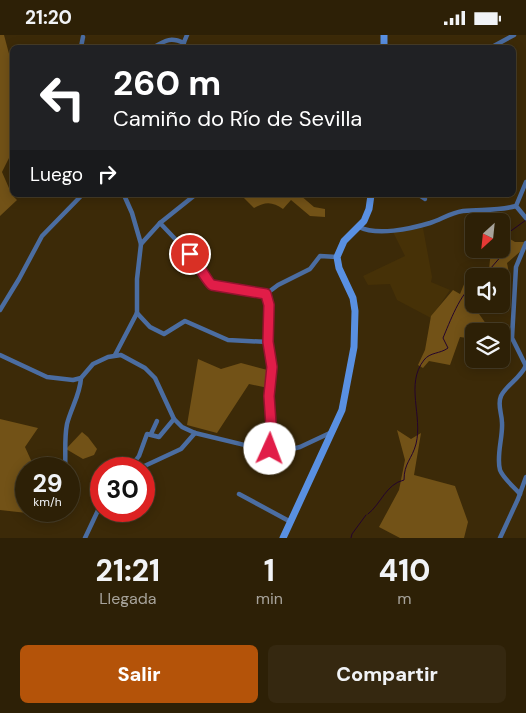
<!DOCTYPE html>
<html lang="es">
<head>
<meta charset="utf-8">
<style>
  body { margin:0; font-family:"DM Sans",sans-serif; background:#352810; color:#f1f3f6; height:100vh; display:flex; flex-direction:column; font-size:19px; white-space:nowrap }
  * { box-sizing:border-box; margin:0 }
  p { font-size:16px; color:#a7a39b }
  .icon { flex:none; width:28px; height:28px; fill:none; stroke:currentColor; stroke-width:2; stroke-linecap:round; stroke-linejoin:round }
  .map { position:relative; height:503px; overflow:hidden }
  .drawer { display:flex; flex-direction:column; background:#2d2006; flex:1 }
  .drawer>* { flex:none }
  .hud { position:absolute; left:10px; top:10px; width:506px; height:152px; border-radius:8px; box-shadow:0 2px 12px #0003,0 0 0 1px #483e28; background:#202124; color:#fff; overflow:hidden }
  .needle { width:32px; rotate:207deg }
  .controls { position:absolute; left:465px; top:178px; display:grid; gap:10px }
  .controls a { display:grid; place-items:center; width:45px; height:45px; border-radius:8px; background:#2d2006; box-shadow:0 2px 12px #0003,0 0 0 1px #483e28; font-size:25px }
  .speed { position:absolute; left:15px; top:422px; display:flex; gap:10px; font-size:25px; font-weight:700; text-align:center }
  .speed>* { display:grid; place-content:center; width:65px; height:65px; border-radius:50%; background:#2d2006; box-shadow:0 2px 12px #0003,0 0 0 1px #483e28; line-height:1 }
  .speed small { font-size:12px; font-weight:400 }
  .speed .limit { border:8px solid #d22; background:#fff; color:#111 }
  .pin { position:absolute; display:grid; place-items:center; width:42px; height:42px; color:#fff; margin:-21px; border:2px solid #fff; border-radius:50%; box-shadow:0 1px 5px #0007 }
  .me { position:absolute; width:55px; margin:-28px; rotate:2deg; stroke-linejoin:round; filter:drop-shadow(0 0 4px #0008) }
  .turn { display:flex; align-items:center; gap:18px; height:105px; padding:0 20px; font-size:22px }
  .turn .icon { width:65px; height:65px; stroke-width:2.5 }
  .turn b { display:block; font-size:35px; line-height:42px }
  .then { display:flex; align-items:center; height:48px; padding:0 20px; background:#0003; gap:10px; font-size:19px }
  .eta { display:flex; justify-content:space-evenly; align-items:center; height:85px; text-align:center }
  .eta b { font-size:30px; font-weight:800; line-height:35px }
  .button { display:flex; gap:10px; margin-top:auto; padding:10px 20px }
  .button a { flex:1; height:58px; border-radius:8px; background:#b45309; color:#fff; font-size:20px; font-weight:800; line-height:58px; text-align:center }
  .button a+a { background:#352810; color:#f1f3f6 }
  .status { display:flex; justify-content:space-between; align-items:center; height:35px; padding:0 25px; background:#2d2006; direction:ltr }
  .status svg { height:14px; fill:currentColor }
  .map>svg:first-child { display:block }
</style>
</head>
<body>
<div class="status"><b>21:20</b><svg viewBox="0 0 49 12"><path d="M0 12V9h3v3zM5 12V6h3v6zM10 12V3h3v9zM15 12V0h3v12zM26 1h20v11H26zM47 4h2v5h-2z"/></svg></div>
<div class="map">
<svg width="526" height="503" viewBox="0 0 526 503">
  <rect width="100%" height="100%" fill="#3c2a08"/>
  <polygon fill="#463107" points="423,193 432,242 431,247 450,255 431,283 397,265 390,249 368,250 363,241 405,221 393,197"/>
  <g fill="#725217">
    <polygon points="0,0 4,0 12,30 12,117 2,137 12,160 17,165 0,181"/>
    <path d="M241,160H253L258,163L268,160H300L314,172L325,174V182L310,181L291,165L283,174C273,167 266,166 254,173Z"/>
    <polygon points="505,201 515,207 524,207 522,215 507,228 509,238 476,241 489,235 491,215 501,214"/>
    <polygon points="474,242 474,266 470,266 491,296 474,296 474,304 460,302 450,330 429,326 423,333 418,330 425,315 431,281 453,255 460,259 465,247"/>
    <polygon points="198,324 221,334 241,328 275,337 273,354 249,349 217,398 187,390"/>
    <polygon points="0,384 38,393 25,412 35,434 26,434 27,478 0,475"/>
    <polygon points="397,395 411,404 421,398 414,440 455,451 468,487 464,503 400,503 379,492 399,455 405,425"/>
    <polygon points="82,397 88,402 97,414 94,420 83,424 66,414"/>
  </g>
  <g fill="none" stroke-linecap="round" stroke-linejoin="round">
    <g stroke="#24032d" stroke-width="1">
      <polyline points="484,241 503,219 502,211 508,206 508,198 526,185"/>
      <path d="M368,479C381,469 386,449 404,445C404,428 412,424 416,409C423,381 405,349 424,325C430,317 440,319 448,313L443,303C449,289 461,256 474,250"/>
      <polyline points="351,503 352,499 366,480"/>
    </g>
    <g stroke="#4b6da1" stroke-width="4.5">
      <polyline points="81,12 83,2"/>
      <path d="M154,12C166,5 171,2 184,8"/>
      <polyline points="182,12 187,0"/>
      <polyline points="492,12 514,0"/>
      <polyline points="526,147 516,171 526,183"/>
      <polyline points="419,160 425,164"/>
      <path d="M160,188L198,228L208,248C222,257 248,253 266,259L278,250L310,234L320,221L337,222"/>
      <path d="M359,192C377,201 410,194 430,188C442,184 450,178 463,176C481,174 498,176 516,171"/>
      <polyline points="526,208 516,232 512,303 526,331"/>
      <polyline points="141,209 160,188 195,160"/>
      <polyline points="266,259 269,270 268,307 272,332 269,361 272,404 270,415"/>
      <polyline points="0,275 19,244 42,201 82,160"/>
      <polyline points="137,278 150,292 164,299 185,286 228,305 268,307"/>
      <polyline points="0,320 47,342 73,345 81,343 93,329 108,322 121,320 145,333 155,343 174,384 182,392 195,398 257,413 284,416 300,412 332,397"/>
      <polyline points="115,320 137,278 137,244 141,209 132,178 124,160"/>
      <polyline points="151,399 157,386"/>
      <path d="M65,434C66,419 64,404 67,389C71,373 80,360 81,343"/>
      <polyline points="129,434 139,421 147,399 159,402 174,384"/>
      <polyline points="138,434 181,414 195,398"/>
      <polyline points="239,459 289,486"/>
      <path d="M520,459C514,452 503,443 500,435C496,421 503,402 502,388C502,378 497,370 501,361C507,349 521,343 526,330"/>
      <polyline points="85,503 101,469"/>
      <polyline points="500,503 518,464 526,442"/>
    </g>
    <g stroke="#5990e2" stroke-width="7">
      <polyline points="384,12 384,0"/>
      <polyline points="283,503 342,375 354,312 355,276 353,263 339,233 337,222 344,206 364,186 369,174 371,160"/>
    </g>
  </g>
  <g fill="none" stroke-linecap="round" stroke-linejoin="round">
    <g stroke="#92132f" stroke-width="12">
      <path id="route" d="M190,219C196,225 208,248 212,250L266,259L269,270L268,307L272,332L269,361L272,404L270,414"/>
    </g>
    <use href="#route" stroke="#e11d48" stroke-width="9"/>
  </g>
</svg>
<div class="controls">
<a><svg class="needle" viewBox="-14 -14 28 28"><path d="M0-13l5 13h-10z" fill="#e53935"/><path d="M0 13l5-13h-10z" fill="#a7a39b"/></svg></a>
<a><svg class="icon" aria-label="sound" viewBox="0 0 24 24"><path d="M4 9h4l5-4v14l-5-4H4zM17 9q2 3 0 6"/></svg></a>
<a><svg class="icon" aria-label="layers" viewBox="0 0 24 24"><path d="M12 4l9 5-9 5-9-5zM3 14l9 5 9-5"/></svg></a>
</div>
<div class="speed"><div>29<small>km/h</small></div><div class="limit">30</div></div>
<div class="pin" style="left:190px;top:219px;background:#d93025"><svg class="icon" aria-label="arrive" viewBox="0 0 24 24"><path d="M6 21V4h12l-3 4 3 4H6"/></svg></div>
<svg class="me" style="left:270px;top:414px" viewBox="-20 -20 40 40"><circle r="19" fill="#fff"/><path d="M0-13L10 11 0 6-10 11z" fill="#e11d48"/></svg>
<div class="hud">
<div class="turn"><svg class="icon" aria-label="left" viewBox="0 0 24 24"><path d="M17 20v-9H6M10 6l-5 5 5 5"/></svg><div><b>260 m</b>Camiño do Río de Sevilla</div></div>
<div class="then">Luego<svg class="icon" aria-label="right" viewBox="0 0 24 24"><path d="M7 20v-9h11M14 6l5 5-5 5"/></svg></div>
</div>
</div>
<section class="drawer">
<div class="eta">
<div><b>21:21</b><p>Llegada</p></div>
<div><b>1</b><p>min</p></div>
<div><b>410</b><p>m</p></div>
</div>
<div class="button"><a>Salir</a><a>Compartir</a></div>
</section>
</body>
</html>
